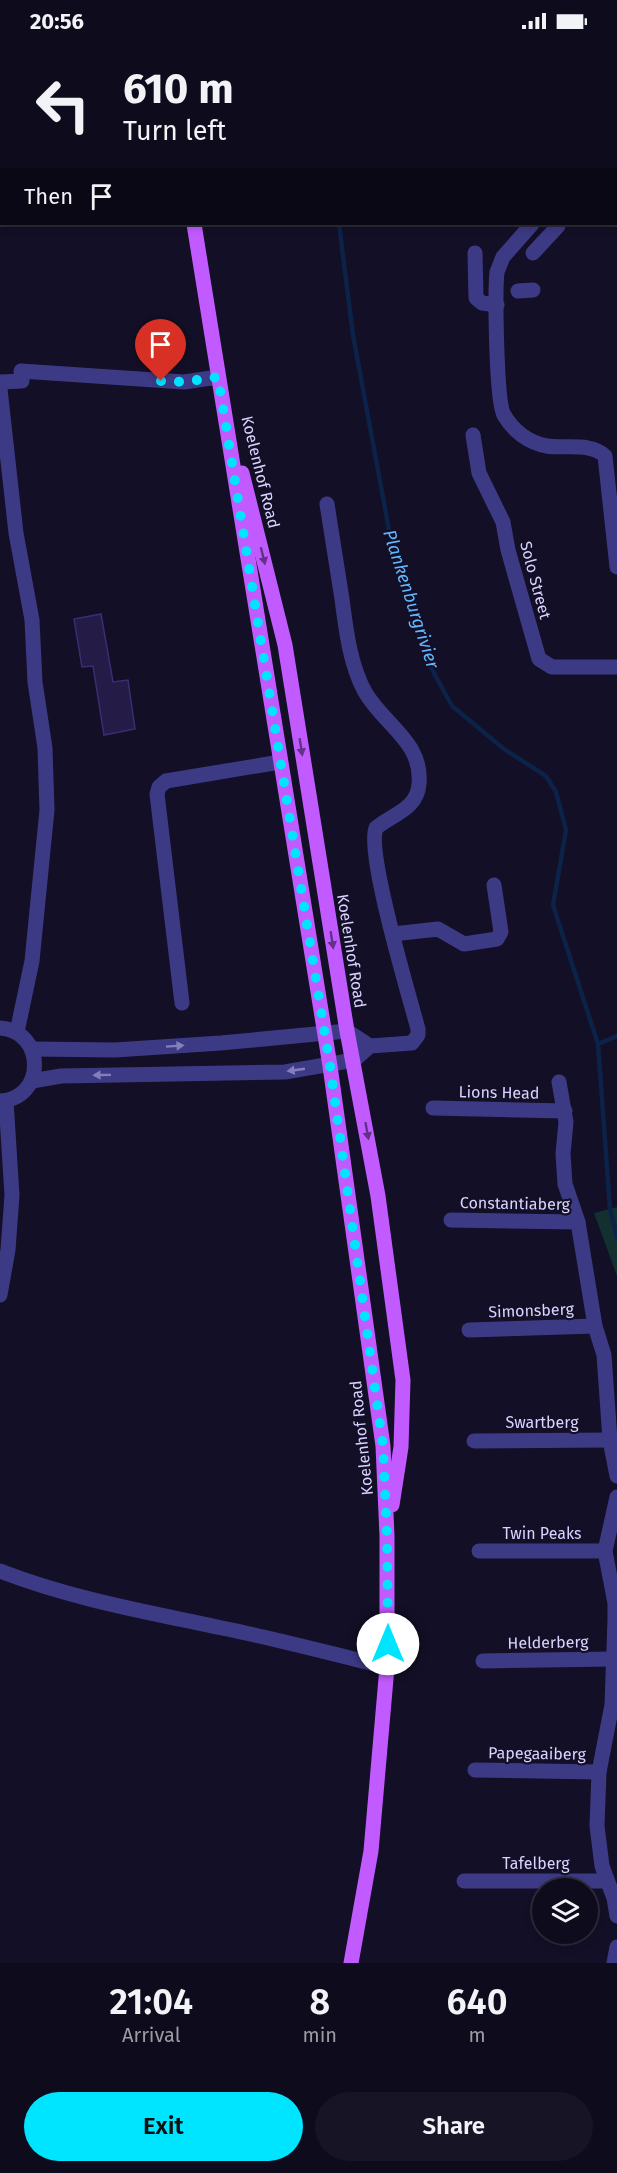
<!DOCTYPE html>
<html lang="en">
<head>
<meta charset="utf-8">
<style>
  body { margin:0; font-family:"Fira Sans",sans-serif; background:#171425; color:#f1f3f6; height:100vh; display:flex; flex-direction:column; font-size:22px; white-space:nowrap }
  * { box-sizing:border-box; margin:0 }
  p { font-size:20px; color:#9b9ba3 }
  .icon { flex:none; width:33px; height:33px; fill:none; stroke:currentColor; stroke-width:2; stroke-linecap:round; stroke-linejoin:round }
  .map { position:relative; height:1921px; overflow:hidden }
  .side { display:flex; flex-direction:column; background:#0e0b1c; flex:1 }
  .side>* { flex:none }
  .top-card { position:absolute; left:0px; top:0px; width:618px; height:183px; box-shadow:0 3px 9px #0003,0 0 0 2px #2e2b3b; background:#0e0b1c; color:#f1f3f6; overflow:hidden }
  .fabs { position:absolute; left:532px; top:1836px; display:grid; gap:12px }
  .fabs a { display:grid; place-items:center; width:66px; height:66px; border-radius:50%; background:#0e0b1c; box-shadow:0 3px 9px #0003,0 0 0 2px #2e2b3b; font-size:30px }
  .pin { position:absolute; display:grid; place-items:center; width:51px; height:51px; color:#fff; margin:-62px -26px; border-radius:50% 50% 50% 0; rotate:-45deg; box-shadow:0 0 6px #0007 }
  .pin .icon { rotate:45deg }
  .me { position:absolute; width:66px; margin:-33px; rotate:0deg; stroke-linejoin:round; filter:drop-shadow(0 0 4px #0008) }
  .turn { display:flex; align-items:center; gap:21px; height:126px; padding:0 24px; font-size:27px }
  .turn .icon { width:78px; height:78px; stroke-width:2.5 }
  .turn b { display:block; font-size:42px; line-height:51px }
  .then { display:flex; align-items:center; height:57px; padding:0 24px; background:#0003; gap:12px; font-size:22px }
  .eta { display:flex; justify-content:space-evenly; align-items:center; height:102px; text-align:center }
  .eta b { font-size:36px; font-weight:600; line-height:42px }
  .button { display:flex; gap:12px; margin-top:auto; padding:12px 24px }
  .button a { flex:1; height:69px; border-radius:36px; background:#00e5ff; color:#111; font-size:24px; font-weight:600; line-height:69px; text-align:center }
  .button a+a { background:#171425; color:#f1f3f6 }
  .status { display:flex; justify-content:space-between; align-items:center; height:42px; padding:0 30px; background:#0e0b1c; direction:ltr }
  .status svg { height:16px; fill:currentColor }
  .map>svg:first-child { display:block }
</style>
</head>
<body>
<div class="status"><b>20:56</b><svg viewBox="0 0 49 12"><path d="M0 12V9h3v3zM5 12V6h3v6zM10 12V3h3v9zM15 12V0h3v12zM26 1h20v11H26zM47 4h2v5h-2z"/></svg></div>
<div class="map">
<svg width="617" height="1921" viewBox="0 0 617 1921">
  <rect width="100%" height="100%" fill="#130f26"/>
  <polygon fill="#12302f" points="617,1165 617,1234 594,1171"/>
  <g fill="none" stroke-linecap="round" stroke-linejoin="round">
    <g stroke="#0c2248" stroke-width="4.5">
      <polyline points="264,0 264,2"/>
      <polyline points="339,182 353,293 389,488 429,622 452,664 504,707 546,734 556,750 566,788 553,863 598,1002 610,1167 617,1195"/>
      <polyline points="598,1002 617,994"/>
    </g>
  </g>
  <polygon fill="#241b47" stroke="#3b2d73" stroke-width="1.5" points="101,572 113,640 128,638 135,687 104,693 93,624 82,625 74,577"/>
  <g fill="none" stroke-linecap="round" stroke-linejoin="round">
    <g stroke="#3d3a85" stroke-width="15">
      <polyline points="491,0 491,2"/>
      <polyline points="546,0 546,2"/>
      <path d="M532,182L503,215L497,230C495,249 496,360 504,373C513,389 529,401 547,404C565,407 591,400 605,414L617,525"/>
      <polyline points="475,211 476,256 482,261 497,263"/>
      <polyline points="533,211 558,184"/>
      <polyline points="518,249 533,248"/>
      <polyline points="0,340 22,339 21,329 184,340 218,335"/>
      <polyline points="0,347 16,491 32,578 35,640 45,706 47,768 32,919 17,990"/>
      <polyline points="473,393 479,431 503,480 508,508 539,617 552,625 617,625"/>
      <polyline points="393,892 438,887 464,902 497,897 501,890 494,843"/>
      <polyline points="182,961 157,752 159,745 166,739 280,720"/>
      <path d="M0,986C46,989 46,1057 0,1059"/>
      <polyline points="33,1007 115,1008 221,1001 347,989 370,1004"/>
      <path d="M32,1039L61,1034L285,1030L354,1018L370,1004L412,1001L418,993V987C409,953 366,811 376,786C392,772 417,768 419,742C423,700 384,683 365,650C350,623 346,588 342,557C337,525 332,494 327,462"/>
      <polyline points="559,1040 566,1080 563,1112 565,1142 578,1180 595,1284 604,1313 610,1398 617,1434"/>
      <polyline points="433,1066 565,1069"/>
      <polyline points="451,1178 578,1180"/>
      <polyline points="0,1253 8,1208 12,1153 6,1059"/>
      <polyline points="469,1288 595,1284"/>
      <polyline points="474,1399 610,1398"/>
      <polyline points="617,1455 605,1509 615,1561 615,1577 612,1663 599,1730 597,1784 602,1824 614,1856 617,1874"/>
      <polyline points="479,1509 605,1509"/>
      <path d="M0,1529C72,1557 147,1570 222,1586C277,1597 332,1612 387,1625"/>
      <polyline points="483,1619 613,1617"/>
      <polyline points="475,1728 599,1730"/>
      <polyline points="464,1839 607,1839"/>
      <polyline points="614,1921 617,1905"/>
    </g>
    <g stroke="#c25bff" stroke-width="15">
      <polyline points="167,0 167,2"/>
      <polyline points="194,182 330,1024 383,1404 387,1494 387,1625 371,1809 351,1921"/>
      <polyline points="242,431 285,603 347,989 378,1154 403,1338 401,1405 392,1463"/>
    </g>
  </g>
  <defs><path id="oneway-solid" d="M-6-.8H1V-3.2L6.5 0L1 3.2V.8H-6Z" transform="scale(1.5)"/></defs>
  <g fill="#623188">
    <use href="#oneway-solid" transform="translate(263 514) rotate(76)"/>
    <use href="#oneway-solid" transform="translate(301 705) rotate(81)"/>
    <use href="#oneway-solid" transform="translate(332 898) rotate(81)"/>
    <use href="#oneway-solid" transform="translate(367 1089) rotate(80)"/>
  </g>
  <g fill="#837fbc">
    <use href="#oneway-solid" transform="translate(175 1004) rotate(-4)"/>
    <use href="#oneway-solid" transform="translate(296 1028) rotate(172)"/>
    <use href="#oneway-solid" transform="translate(102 1033) rotate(179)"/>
  </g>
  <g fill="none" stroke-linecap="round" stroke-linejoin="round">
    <polyline stroke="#00e5ff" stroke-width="10" stroke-dasharray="0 18" points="161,339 184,340 218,335 330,1024 383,1404 387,1494 388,1602"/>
  </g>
  <g text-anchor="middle" stroke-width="4.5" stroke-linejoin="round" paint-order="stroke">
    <g font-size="16" fill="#d9d4ff" stroke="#130f26">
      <text transform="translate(261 430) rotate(76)" y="6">Koelenhof Road</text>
      <text transform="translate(536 538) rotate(75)" y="6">Solo Street</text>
      <text transform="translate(352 909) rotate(81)" y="6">Koelenhof Road</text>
      <text transform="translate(499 1050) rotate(1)" y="6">Lions Head</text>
      <text transform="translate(515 1161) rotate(1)" y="6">Constantiaberg</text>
      <text transform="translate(531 1268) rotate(-2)" y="6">Simonsberg</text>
      <text x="542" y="1386">Swartberg</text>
      <text transform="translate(361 1396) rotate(-96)" y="6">Koelenhof Road</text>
      <text x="542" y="1497">Twin Peaks</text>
      <text transform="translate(548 1600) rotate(-1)" y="6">Helderberg</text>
      <text transform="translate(537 1711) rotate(1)" y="6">Papegaaiberg</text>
      <text x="536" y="1827">Tafelberg</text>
    </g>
    <g font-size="18" font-style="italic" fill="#62b6ff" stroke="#130f26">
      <text transform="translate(411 557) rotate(72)" y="6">Plankenburgrivier</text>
    </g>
  </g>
</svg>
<div class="fabs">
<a><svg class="icon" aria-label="layers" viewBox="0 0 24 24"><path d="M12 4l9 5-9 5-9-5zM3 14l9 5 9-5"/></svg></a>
</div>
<div class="pin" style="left:161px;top:339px;background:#d93025"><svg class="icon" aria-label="arrive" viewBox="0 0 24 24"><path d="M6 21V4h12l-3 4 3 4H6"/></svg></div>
<svg class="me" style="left:388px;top:1602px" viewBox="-20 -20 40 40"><circle r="19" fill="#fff"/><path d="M0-13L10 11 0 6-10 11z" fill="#00e5ff"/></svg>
<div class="top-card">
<div class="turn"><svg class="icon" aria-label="left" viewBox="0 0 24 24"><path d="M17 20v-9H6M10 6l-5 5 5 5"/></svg><div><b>610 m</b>Turn left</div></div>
<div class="then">Then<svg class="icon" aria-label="arrive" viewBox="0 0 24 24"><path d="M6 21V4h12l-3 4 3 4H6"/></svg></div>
</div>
</div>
<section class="side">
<div class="eta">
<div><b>21:04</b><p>Arrival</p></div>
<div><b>8</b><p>min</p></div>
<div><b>640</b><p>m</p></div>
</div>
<div class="button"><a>Exit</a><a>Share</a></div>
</section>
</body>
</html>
